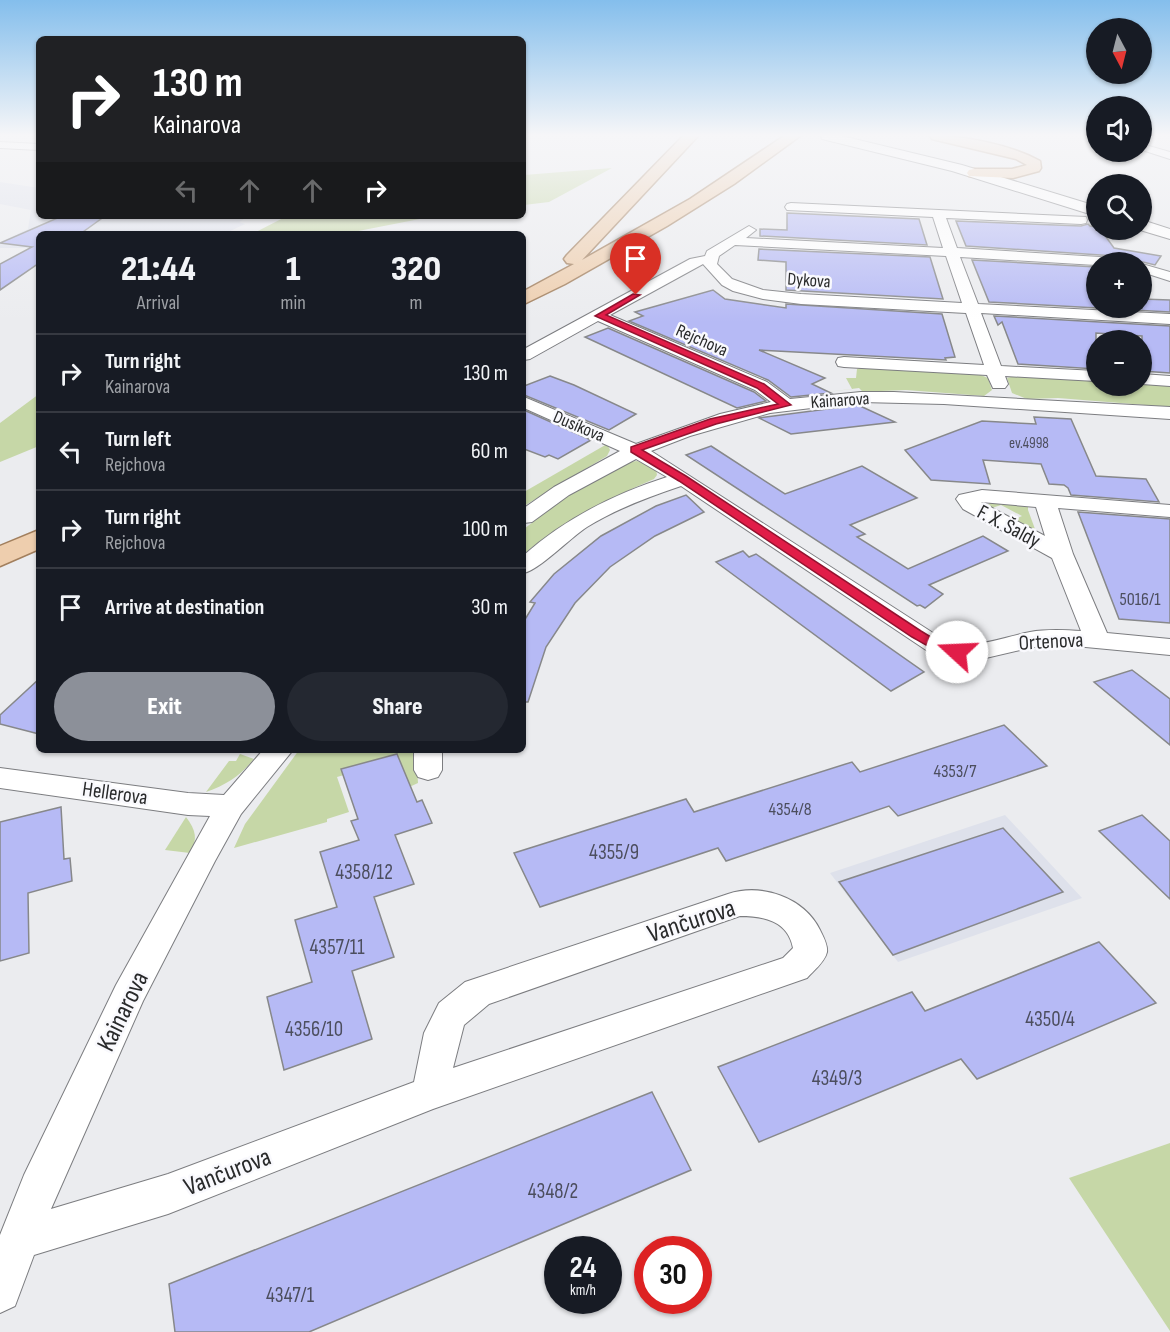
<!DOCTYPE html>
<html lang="en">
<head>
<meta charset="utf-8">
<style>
  body { margin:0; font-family:"Sofia Sans Condensed",sans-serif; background:#242831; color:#f1f3f6; height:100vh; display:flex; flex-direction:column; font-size:22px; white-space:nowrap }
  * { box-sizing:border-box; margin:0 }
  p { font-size:20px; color:#9ea1a6 }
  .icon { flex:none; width:33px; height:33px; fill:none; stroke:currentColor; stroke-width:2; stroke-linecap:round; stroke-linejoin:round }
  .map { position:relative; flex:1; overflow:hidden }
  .drawer { position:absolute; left:36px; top:231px; width:490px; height:522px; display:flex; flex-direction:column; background:#171b24; border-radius:9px; box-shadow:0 2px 4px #0004 }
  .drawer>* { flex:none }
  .top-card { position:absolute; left:36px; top:36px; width:490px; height:183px; border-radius:9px; box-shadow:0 2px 4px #0004; background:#202124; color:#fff; overflow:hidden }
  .needle { width:39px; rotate:173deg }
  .controls { position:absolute; left:1086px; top:18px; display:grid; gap:12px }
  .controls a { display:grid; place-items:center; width:66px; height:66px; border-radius:50%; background:#171b24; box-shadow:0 2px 4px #0004; font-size:30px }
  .speed { position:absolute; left:544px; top:1236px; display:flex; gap:12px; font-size:30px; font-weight:700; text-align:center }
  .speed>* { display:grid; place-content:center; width:78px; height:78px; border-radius:50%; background:#171b24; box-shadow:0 2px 4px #0004; line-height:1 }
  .speed small { font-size:15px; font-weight:400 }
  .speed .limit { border:9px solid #d22; background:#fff; color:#111 }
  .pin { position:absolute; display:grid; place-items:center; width:51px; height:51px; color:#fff; margin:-62px -26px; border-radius:50% 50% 50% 0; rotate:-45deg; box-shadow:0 0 6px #0007 }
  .pin .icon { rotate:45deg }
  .me { position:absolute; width:66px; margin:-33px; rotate:290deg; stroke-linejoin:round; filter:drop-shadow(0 0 4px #0008) }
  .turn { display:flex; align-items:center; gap:21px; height:126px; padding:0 18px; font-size:27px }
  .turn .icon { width:78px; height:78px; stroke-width:2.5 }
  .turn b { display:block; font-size:42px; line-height:51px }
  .lanes { display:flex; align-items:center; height:57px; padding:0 18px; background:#0003; justify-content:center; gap:30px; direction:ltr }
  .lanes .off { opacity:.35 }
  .eta { display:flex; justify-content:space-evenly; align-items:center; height:102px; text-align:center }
  .eta b { font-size:36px; font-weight:800; line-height:42px }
  .cta { display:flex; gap:12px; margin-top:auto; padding:12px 18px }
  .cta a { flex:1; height:69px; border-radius:36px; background:#8c9099; color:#fff; font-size:24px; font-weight:800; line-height:69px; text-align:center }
  .cta a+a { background:#242831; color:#f1f3f6 }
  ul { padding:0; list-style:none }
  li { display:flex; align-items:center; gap:18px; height:78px; padding:0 18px; border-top:2px solid #363941 }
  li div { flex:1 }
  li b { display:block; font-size:22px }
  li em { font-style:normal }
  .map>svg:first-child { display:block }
</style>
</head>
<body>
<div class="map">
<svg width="1170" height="1332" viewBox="0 0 1170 1332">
  <rect width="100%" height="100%" fill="#ebecef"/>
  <g fill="#dee1eb">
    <polygon points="0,182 39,188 39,216 236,216 244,219 239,222 245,224 224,234 39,234 39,248 0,248 0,242 28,229 31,210 0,204"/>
    <polygon points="1005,815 1082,898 898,962 830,873"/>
  </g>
  <g fill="#c6d7a7">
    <polygon points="612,168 549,202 524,205 524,175"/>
    <polygon points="287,216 435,216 343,234 252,234"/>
    <polygon points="862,367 976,373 988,378 992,390 984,396 906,390 856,392 862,391 859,388 811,394 852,389 846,378 856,378 857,369"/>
    <polygon points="1017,375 1096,380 1096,386 1142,386 1142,382 1170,384 1170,407 1058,398 1027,399 1012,393 1007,378"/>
    <polygon points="39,394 39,446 0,462 0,423"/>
    <polygon points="607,444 610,450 607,456 524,506 524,492"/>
    <path d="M637,461L656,469L657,475L654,479C606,500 564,520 524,554V529C546,512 611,462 637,461Z"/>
    <polygon points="990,503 1028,506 1028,510 1035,529 1024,528 1011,521 1022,516 1001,505 989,509 987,506"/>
    <polygon points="972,628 981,637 960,641 934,635"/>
    <polygon points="299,750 416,750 418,783 405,789 393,761 337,777 349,812 327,819 327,822 234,848 245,824"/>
    <path d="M240,754L254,759C240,776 226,785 206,792L229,761H236Z"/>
    <path d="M186,817C196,830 198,839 190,853L165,850Z"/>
    <polygon points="1170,1143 1170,1331 1069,1178"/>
  </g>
  <g fill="#b6baf5" stroke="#87888a" stroke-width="1.5">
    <polygon points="787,213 919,219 927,245 760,236 760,229 787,230"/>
    <polygon points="62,216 105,216 80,234 39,234 39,263 0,290 0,264 32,247 0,243"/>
    <polygon points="956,221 1081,226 1088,224 1090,226 1096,227 1096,230 1101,230 1114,248 1161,256 1155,265 1143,262 1124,262 1115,256 966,246"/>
    <polygon points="759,249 930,257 943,299 786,290 786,262 758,260"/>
    <polygon points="972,260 1096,267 1096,308 1142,308 1142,299 1170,300 1170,312 989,302"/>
    <polygon points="713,290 725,299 786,308 786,304 942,314 955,357 945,358 946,360 759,350 825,378 812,384 831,393 791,397 768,380 629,321 643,316 635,312"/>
    <polygon points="994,316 1170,326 1170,373 1142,371 1142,336 1096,333 1096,369 1018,364 1002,322 998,325"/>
    <polygon points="608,328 754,392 766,401 737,408 585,337"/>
    <polygon points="550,376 574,385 636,414 609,430 524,395 524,386"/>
    <polygon points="858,405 895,422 791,434 759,418"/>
    <polygon points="524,410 591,440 558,459 549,455 545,457 524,449"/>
    <polygon points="1034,417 1071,419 1096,476 1146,479 1159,502 1071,495 1068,488 1064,485 1049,484 1041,464 983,460 990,484 931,480 905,450 982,421 1036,424"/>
    <polygon points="711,446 785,494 862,466 917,498 850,525 865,534 857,537 908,569 983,536 1008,551 929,585 943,594 925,608 920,605 917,606 686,455"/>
    <polygon points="686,495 704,512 655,536 610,567 575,603 546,647 528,702 524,702 524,621 535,603 530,602 554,574 601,536 656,506"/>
    <polygon points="1078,512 1170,519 1170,623 1119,619"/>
    <polygon points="743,551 749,557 756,554 924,672 891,691 716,562"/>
    <polygon points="1132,670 1170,699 1170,745 1094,682"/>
    <polygon points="39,679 39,734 0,724 0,715"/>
    <polygon points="1004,725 1047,766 898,816 889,806 726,861 718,848 540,907 514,853 686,799 694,812 852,762 860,772"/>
    <polygon points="397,754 417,802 422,800 432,823 395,835 414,884 374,897 394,957 352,971 372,1039 284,1070 267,997 312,982 295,920 337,907 320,852 359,840 351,821 358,819 341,769"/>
    <polygon points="61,807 64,859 70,858 72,881 28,893 29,953 0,961 0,822"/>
    <polygon points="1142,815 1170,841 1170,899 1099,831"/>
    <polygon points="1003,828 1063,892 893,955 839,882"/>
    <polygon points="1099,942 1156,1003 977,1079 961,1059 759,1142 718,1067 912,992 925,1011"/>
    <polygon points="652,1092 691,1170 309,1332 175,1332 169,1284"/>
  </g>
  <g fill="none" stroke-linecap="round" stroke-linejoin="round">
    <g stroke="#7c7d80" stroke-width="2">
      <g id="minor">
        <polygon points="0,142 39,144 39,150 0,148"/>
        <polygon points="1142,144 1170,152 1170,159 1142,150"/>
        <path d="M791,203L1086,217L1087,220L1086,223L1081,224L946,218L957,248L1115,258L1122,262H1096V265L960,257L978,304L1170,314V324L981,313L1001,366L1096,371V381L1005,376L1008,384L1005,388H993L987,375L844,367L838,366L836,362L838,358L844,357L984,365L966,313L801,304L763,299L733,291L722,285L703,264L610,315L767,382L790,399L861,392H894L1170,407V419L944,404L861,402L770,413L690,436L651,451L944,640C976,650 999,638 1030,632C1046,629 1066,630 1081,631L1052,558L963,509L956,499L959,495L982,490L1170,505V517L1058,508L1073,554L1107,633L1170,639V655L1075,646L1033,647L973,661L957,660L926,650L681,486C648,497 616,509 587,527C570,538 539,570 524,573V555C566,518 614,494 667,477L636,459L569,495L532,522L524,523V508L554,487L620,451L524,408V397L636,444L720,414L771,402L755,390L598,321L530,359L524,360V349L690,259L705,256L707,251L749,226L756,230L746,238L943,248L933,217L787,210L785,207L787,204ZM735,245L946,256L962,303L801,294L763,290L732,279L717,264L719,256ZM981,502L1036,507L1045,536Z"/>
        <polygon points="1142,264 1170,272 1170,281 1142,272"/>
        <polygon points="1142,374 1170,376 1170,386 1142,384"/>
        <path d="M263,750H293L241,814L215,861L143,1001L51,1209L168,1174L414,1082L424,1033L439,1003L465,982L728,894C761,883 804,897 820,930C823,936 828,945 827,952C825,962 813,971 807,978L433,1109L168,1214L34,1255L15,1306L0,1313V1235L24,1175L116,985L210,816L188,815L0,788V768L188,793L224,795ZM740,916C764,916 788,921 793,948L783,958L453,1068L464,1025L489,1004Z"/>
        <polygon points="414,750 442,750 442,770 438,777 428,780 418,777 414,770"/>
      </g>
    </g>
    <g stroke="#7c7d80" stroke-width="2">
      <g id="tertiary">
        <polygon points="821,136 842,136 962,165 1096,206 1096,216 952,171 822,139"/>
        <polygon points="1142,220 1170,229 1170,239 1140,230"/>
      </g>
    </g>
    <g stroke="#a27f5d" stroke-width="3">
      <g id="primary">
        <polygon points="683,136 698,136 582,260 690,199 784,136 800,136 734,184 667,226 565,284 524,304 524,291 574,264 567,263 564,259 567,255"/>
        <path d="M930,136C963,135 1011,145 1040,161L1041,168L1039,171L1013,178L969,176L967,173L969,170L974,169H1012L1027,165L1016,159L932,139Z"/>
        <polygon points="39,530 39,549 0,566 0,546"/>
      </g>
    </g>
    <use href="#minor" fill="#fff" fill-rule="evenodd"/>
    <use href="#tertiary" fill="#fff" fill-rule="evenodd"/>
    <use href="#primary" fill="#eeceae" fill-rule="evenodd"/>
  </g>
  <linearGradient id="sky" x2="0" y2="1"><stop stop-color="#84beec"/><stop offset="0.42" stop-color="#f6f6f8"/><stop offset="1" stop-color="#f6f6f8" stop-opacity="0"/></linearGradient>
  <rect width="1170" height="322" fill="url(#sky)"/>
  <path fill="#e11d48" stroke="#92132f" stroke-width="1.5" d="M633,294L640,295L606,315L764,384L791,405L716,424L642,450L686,476L921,631L939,642L961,649L963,652L961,655C945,658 926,645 912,637L679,481L631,452V447L710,419L778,404L757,388L595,316Z"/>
  <g text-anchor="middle" stroke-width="5" stroke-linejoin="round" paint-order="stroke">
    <g font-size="15" fill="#4c4e5e">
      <text x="1029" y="448">ev.4998</text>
    </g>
    <g font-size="18" fill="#292a2b" stroke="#f9f9fd">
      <text transform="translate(809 280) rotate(4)" y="6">Dykova</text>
      <text transform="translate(702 340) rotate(24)" y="6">Rejchova</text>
      <text transform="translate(840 400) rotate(-4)" y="6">Kainarova</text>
      <text transform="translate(579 426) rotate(23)" y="6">Dusíkova</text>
    </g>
    <g font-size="18" fill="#4c4e5e">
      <text x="1140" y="605">5016/1</text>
      <text x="955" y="777">4353/7</text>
      <text x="790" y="815">4354/8</text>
    </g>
    <g font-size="21" fill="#292a2b" stroke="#f9f9fd">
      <text transform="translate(1009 526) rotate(28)" y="7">F. X. Šaldy</text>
      <text transform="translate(1051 641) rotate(-3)" y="7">Ortenova</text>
      <text transform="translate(115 793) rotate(8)" y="7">Hellerova</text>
    </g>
    <g font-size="21" fill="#4c4e5e">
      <text x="614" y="859">4355/9</text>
      <text x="364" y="879">4358/12</text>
      <text x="337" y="954">4357/11</text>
      <text x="1050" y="1026">4350/4</text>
      <text x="314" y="1036">4356/10</text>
      <text x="837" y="1085">4349/3</text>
      <text x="553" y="1198">4348/2</text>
      <text x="290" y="1302">4347/1</text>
    </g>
    <g font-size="26" fill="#292a2b" stroke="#f9f9fd">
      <text transform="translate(691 920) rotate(-18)" y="9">Vančurova</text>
      <text transform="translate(122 1011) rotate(-64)" y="9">Kainarova</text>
      <text transform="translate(227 1171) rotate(-21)" y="9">Vančurova</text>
    </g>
  </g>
</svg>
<div class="controls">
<a><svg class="needle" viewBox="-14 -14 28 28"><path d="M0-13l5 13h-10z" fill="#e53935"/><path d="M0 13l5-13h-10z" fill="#9ea1a6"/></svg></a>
<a><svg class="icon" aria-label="sound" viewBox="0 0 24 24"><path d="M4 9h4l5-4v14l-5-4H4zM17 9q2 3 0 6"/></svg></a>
<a><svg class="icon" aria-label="search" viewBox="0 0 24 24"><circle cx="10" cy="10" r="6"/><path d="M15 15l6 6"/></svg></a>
<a>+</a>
<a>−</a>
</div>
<div class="speed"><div>24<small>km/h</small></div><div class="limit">30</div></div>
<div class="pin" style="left:636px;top:295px;background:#d93025"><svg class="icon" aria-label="arrive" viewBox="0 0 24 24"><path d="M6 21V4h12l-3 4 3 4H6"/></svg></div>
<svg class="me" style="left:957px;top:652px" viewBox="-20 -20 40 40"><circle r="19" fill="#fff"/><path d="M0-13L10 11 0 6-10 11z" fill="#e11d48"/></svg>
<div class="top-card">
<div class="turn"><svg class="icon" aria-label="right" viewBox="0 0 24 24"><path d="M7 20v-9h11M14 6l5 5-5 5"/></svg><div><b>130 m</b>Kainarova</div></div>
<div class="lanes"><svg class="icon off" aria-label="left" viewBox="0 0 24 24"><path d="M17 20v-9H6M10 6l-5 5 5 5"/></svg><svg class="icon off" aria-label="ahead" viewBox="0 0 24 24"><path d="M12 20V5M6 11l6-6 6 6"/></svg><svg class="icon off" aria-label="ahead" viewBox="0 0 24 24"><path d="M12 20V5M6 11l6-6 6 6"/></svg><svg class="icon" aria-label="right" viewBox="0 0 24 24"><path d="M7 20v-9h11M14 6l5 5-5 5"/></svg></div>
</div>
<section class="drawer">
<div class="eta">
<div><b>21:44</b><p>Arrival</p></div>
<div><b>1</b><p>min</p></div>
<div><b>320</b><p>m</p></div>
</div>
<ul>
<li><svg class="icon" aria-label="right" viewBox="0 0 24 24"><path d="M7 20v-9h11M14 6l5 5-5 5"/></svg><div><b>Turn right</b><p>Kainarova</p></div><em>130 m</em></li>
<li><svg class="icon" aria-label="left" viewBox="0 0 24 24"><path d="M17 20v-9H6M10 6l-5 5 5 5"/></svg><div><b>Turn left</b><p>Rejchova</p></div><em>60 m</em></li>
<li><svg class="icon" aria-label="right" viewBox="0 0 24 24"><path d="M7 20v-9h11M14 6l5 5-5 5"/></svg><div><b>Turn right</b><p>Rejchova</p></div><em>100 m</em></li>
<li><svg class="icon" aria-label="arrive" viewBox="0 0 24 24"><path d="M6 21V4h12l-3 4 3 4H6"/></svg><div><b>Arrive at destination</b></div><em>30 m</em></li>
</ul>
<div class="cta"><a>Exit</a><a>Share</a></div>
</section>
</div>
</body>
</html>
